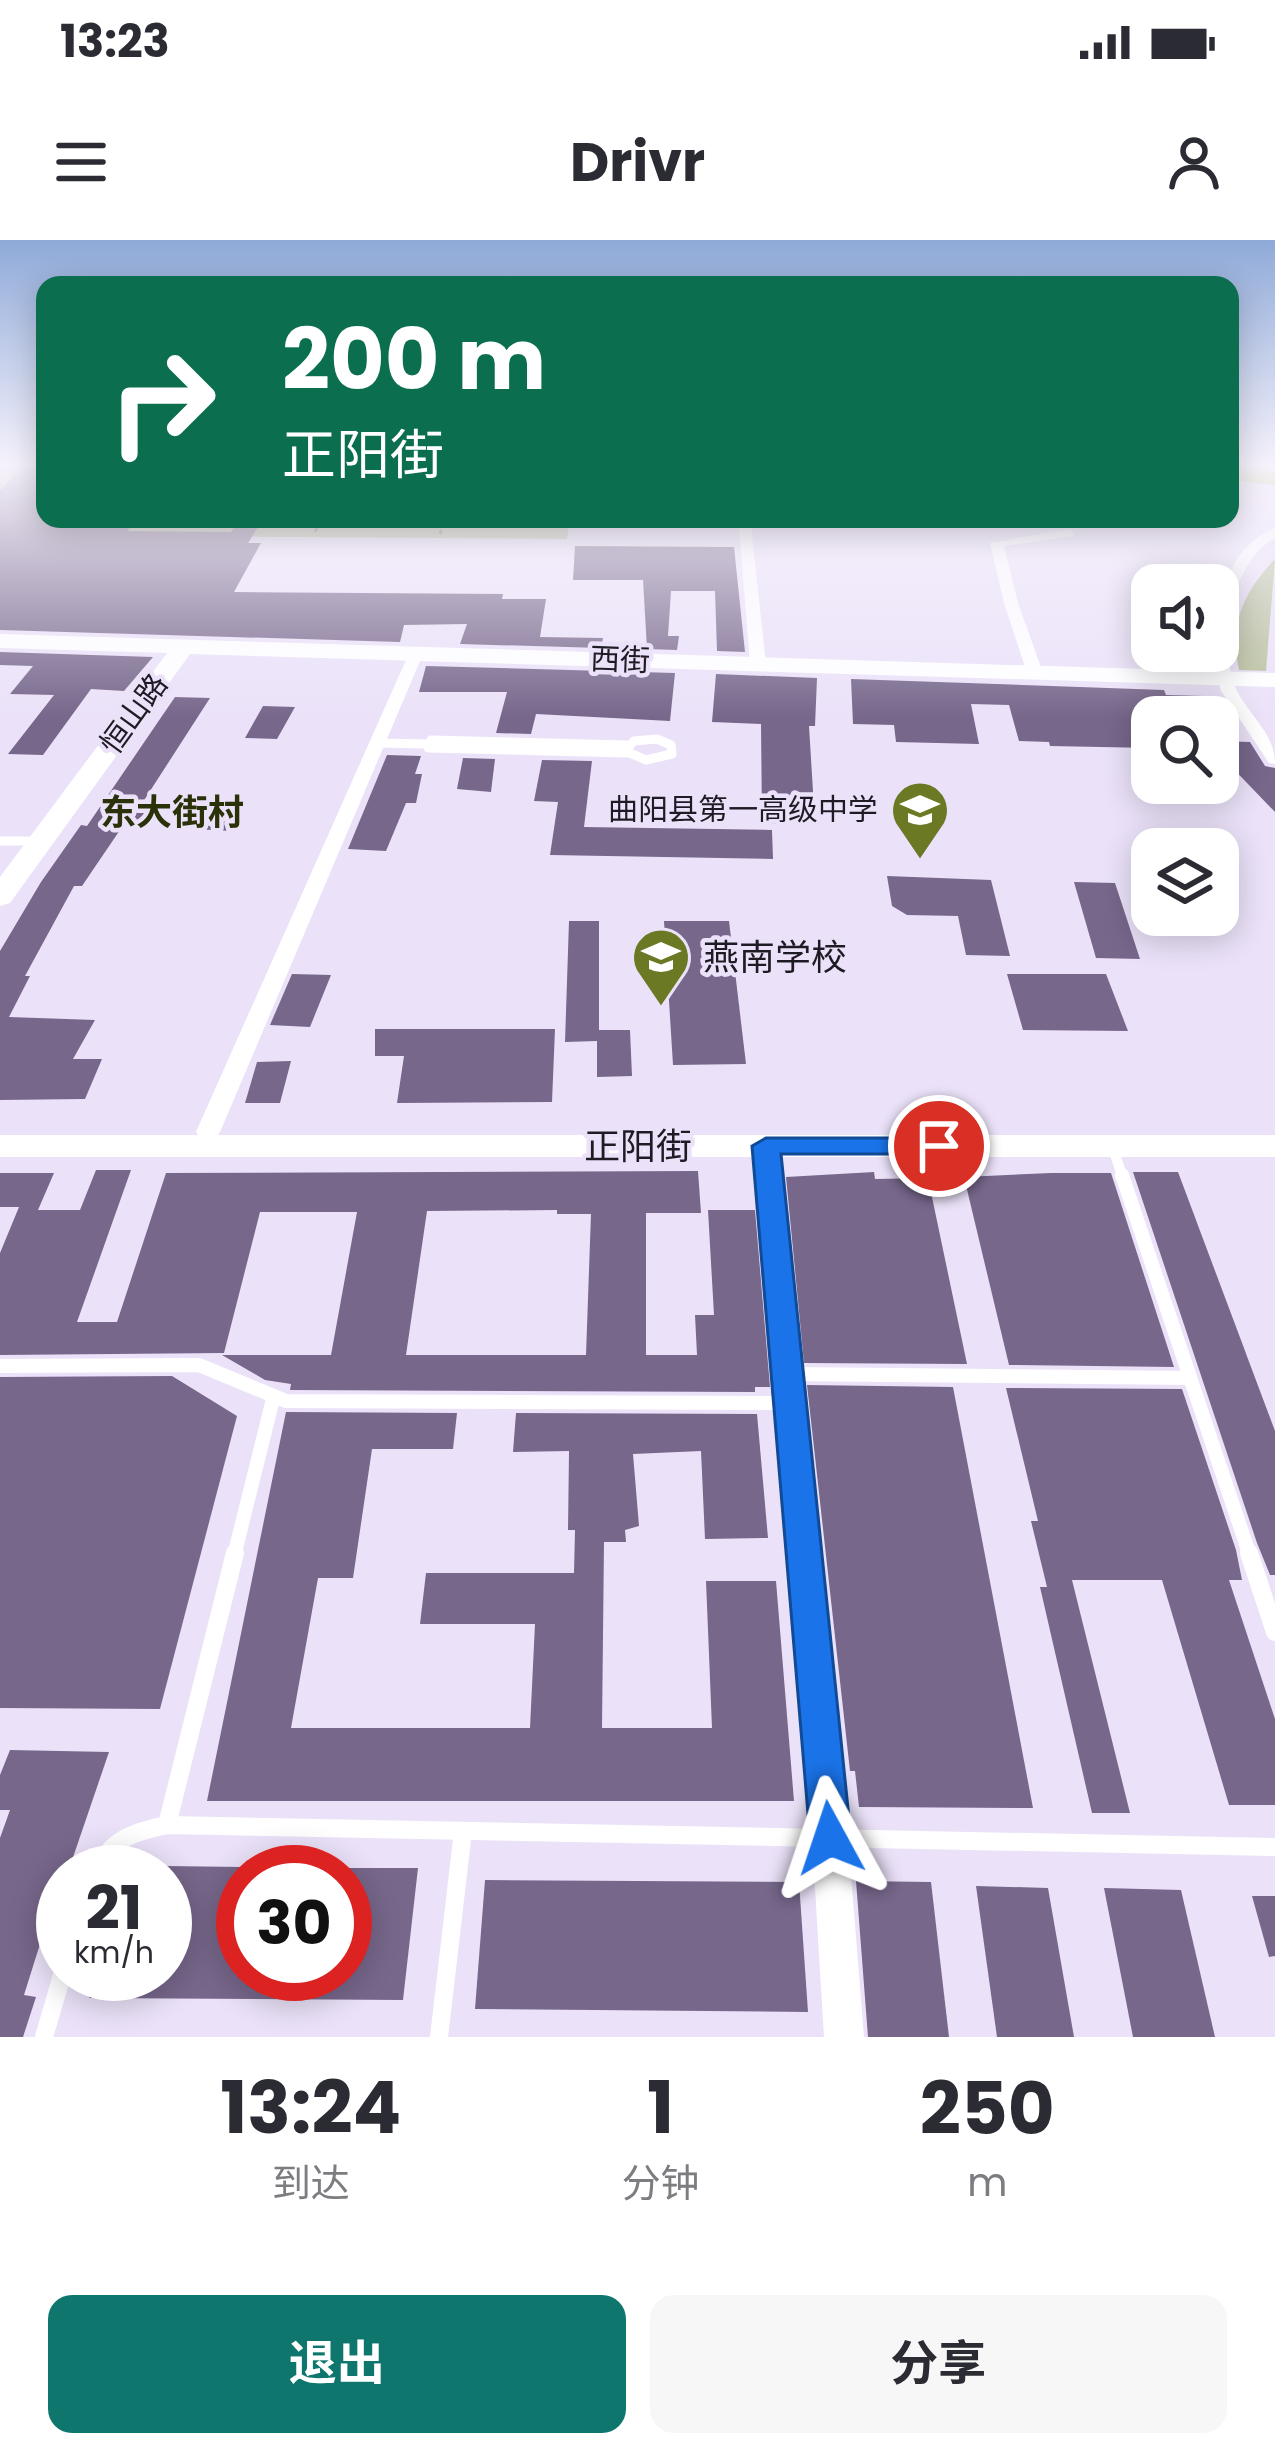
<!DOCTYPE html>
<html lang="zh">
<head>
<meta charset="utf-8">
<style>
  body { margin:0; font-family:Poppins,"Noto Sans SC",sans-serif; background:#f7f7f7; color:#2b2b33; height:100vh; display:flex; flex-direction:column; font-size:45px; white-space:nowrap }
  * { box-sizing:border-box; margin:0 }
  p { font-size:39px; color:#7c7c81 }
  .icon { flex:none; width:66px; height:66px; fill:none; stroke:currentColor; stroke-width:2; stroke-linecap:round; stroke-linejoin:round }
  .map { position:relative; height:1797px; overflow:hidden }
  .panel { display:flex; flex-direction:column; background:#fff; flex:1 }
  .panel>* { flex:none }
  .hud { position:absolute; left:36px; top:36px; width:1203px; height:252px; border-radius:24px; box-shadow:0 6px 30px #0003; background:#0b6e4f; color:#fff; overflow:hidden }
  .buttons { position:absolute; left:1131px; top:324px; display:grid; gap:24px }
  .buttons a { display:grid; place-items:center; width:108px; height:108px; border-radius:24px; background:#fff; box-shadow:0 6px 30px #0003; font-size:60px }
  .speed { position:absolute; left:36px; top:1605px; display:flex; gap:24px; font-size:60px; font-weight:700; text-align:center }
  .speed>* { display:grid; place-content:center; width:156px; height:156px; border-radius:50%; background:#fff; box-shadow:0 6px 30px #0003; line-height:1 }
  .speed small { font-size:30px; font-weight:400 }
  .speed .limit { border:18px solid #d22; background:#fff; color:#111 }
  .pin { position:absolute; display:grid; place-items:center; width:102px; height:102px; color:#fff; margin:-51px; border:6px solid #fff; border-radius:50%; box-shadow:0 3px 12px #0007 }
  .me { position:absolute; width:132px; margin:-66px; rotate:355deg; stroke-linejoin:round; filter:drop-shadow(0 0 9px #0008) }
  .turn { display:flex; align-items:center; gap:42px; height:252px; padding:0 48px; font-size:54px }
  .turn .icon { width:156px; height:156px; stroke-width:2.5 }
  .turn b { display:block; font-size:84px; line-height:102px }
  .eta { display:flex; justify-content:space-evenly; align-items:center; height:204px; text-align:center }
  .eta b { font-size:72px; font-weight:700; line-height:84px }
  .action { display:flex; gap:24px; margin-top:auto; padding:24px 48px }
  .action a { flex:1; height:138px; border-radius:24px; background:#0f766e; color:#fff; font-size:48px; font-weight:700; line-height:138px; text-align:center }
  .action a+a { background:#f7f7f7; color:#2b2b33 }
  .status { display:flex; justify-content:space-between; align-items:center; height:84px; padding:0 60px; background:#fff; direction:ltr }
  .status svg { height:33px; fill:currentColor }
  header { display:flex; justify-content:space-between; align-items:center; height:156px; padding:0 48px; background:#fff; font-size:54px; font-weight:700 }
  .map>svg:first-child { display:block }
</style>
</head>
<body>
<div class="status"><b>13:23</b><svg viewBox="0 0 49 12"><path d="M0 12V9h3v3zM5 12V6h3v6zM10 12V3h3v9zM15 12V0h3v12zM26 1h20v11H26zM47 4h2v5h-2z"/></svg></div>
<header><svg class="icon" aria-label="menu" viewBox="0 0 24 24"><path d="M4 6h16M4 12h16M4 18h16"/></svg>Drivr<svg class="icon" aria-label="person" viewBox="0 0 24 24"><circle cx="12" cy="8" r="4"/><path d="M4 21q1-7 8-7t8 7"/></svg></header>
<div class="map">
<svg width="1275" height="1797" viewBox="0 0 1275 1797">
  <rect width="100%" height="100%" fill="#ebe2f9"/>
  <g fill="#b9c19d">
    <polygon points="0,226 45,226 45,279 570,279 567,299 0,295"/>
    <path d="M1275,319L1266,431L1239,430C1229,383 1243,353 1275,319Z"/>
  </g>
  <g fill="#77678b" fill-rule="evenodd">
    <polygon points="23,226 45,226 45,280 137,279 127,291 231,292 239,279 263,279 248,303 261,303 234,352 503,354 502,359 546,359 540,397 603,398 601,408 460,404 467,384 404,385 400,402 0,390 0,250"/>
    <polygon points="575,306 734,307 745,412 717,411 715,351 671,351 668,396 679,396 677,410 647,409 643,340 573,340"/>
    <polygon points="0,412 153,417 124,451 91,449 43,515 8,514 54,455 10,454 33,426 0,425"/>
    <polygon points="426,426 675,433 670,481 536,474 531,494 496,493 507,452 419,452"/>
    <polygon points="716,434 817,438 815,486 809,486 815,584 762,583 761,484 712,482"/>
    <polygon points="851,439 1164,450 1166,455 1203,456 1213,477 1152,477 1152,508 1050,506 1049,502 1019,501 1009,465 971,464 979,504 896,502 894,485 853,484"/>
    <polygon points="175,457 210,458 141,565 158,565 144,587 122,587 82,646 74,646 25,736 30,736 9,777 95,780 73,819 102,819 85,859 0,860 0,711 41,642 81,585 87,586"/>
    <polygon points="263,466 295,467 277,499 245,498"/>
    <polygon points="1218,501 1250,502 1265,526 1275,528 1275,572 1224,519"/>
    <polygon points="387,515 421,516 415,534 422,534 416,563 406,563 386,611 348,609"/>
    <polygon points="463,518 495,519 491,552 457,549"/>
    <polygon points="542,520 592,521 584,587 772,590 773,619 550,615 558,562 534,561"/>
    <polygon points="206,567 244,568 231,591 193,589"/>
    <polygon points="887,636 991,640 1010,716 966,715 958,676 907,675 892,666"/>
    <polygon points="1074,642 1115,643 1140,719 1096,718"/>
    <polygon points="569,681 599,681 599,790 630,790 632,836 597,837 597,801 565,802"/>
    <polygon points="664,681 729,681 746,824 673,825"/>
    <polygon points="292,734 331,735 310,787 270,785"/>
    <polygon points="1007,734 1106,734 1128,791 1023,790"/>
    <polygon points="375,789 555,789 552,862 397,863 404,816 375,816"/>
    <polygon points="291,821 280,863 245,863 257,822"/>
    <path d="M96,930H131L77,1082H117L166,933L698,931L701,973H646V1115H697L695,1075H714L708,970H755L770,1147H755V1152L290,1150L291,1144L265,1140L222,1115H331L357,972H260L224,1113L0,1115V1013L19,967H0V933H54L38,970H80ZM557,970V974H591L586,1115H406L427,971Z"/>
    <polygon points="874,932 875,939 928,938 967,1124 804,1123 786,937"/>
    <polygon points="1133,932 1178,932 1275,1191 1275,1335 1270,1335 1257,1303"/>
    <polygon points="1051,933 1111,933 1174,1127 1009,1125 964,937"/>
    <polygon points="172,1136 237,1176 160,1469 0,1468 0,1137"/>
    <polygon points="807,1145 953,1147 1033,1568 859,1567 855,1531 850,1531"/>
    <polygon points="1006,1148 1182,1149 1236,1310 1242,1340 1229,1340 1275,1479 1275,1565 1229,1565 1162,1340 1072,1340 1130,1573 1092,1573 1040,1347 1047,1347 1031,1281 1038,1281"/>
    <polygon points="286,1172 457,1173 453,1209 372,1209 353,1338 318,1338 291,1488 530,1488 535,1384 420,1384 426,1333 574,1333 575,1290 568,1290 569,1211 513,1212 516,1173 757,1174 768,1298 705,1299 701,1211 633,1214 639,1286 625,1290 626,1302 604,1302 602,1488 712,1488 706,1341 776,1341 794,1561 207,1561"/>
    <polygon points="10,1510 109,1512 68,1632 63,1632 57,1669 51,1669 24,1755 36,1757 23,1797 0,1797 0,1598 10,1570 0,1570 0,1535"/>
    <polygon points="165,1626 243,1627 243,1734 345,1734 345,1628 418,1628 403,1760 89,1758 96,1734 165,1734"/>
    <polygon points="485,1640 799,1642 808,1772 475,1769"/>
    <polygon points="856,1641 931,1642 949,1797 868,1797"/>
    <polygon points="976,1646 1048,1648 1074,1797 997,1797"/>
    <polygon points="1104,1648 1181,1650 1215,1797 1133,1797"/>
    <polygon points="1252,1656 1275,1656 1275,1716 1269,1717"/>
  </g>
  <g fill="none" stroke-linecap="round" stroke-linejoin="round">
    <g stroke="#857e8e" stroke-width="3" stroke-dasharray="4.5 3" stroke-linecap="butt">
      <polyline points="6,253 39,253"/>
      <polyline points="315,292 322,279"/>
      <polyline points="440,294 445,279"/>
    </g>
    <g stroke="#fff" stroke-width="9">
      <polygon points="657,499 671,505 672,514 646,520 625,511 634,501"/>
      <polyline points="376,503 430,504"/>
      <polyline points="626,513 428,508 431,500 627,505"/>
      <polyline points="0,601 40,601"/>
    </g>
    <polyline stroke="#fff" stroke-width="10" points="1112,906 1123,938"/>
    <g stroke="#fff" stroke-width="14">
      <polyline points="1122,935 1250,1316"/>
      <polyline points="0,1126 199,1125 286,1161 789,1163"/>
      <polyline points="789,1134 1190,1138"/>
      <polyline points="234,1316 273,1159"/>
    </g>
    <g stroke="#fff" stroke-width="18">
      <polyline points="1249,1313 1275,1392"/>
      <polyline points="167,1585 235,1313"/>
      <path d="M95,1632C111,1599 133,1592 167,1585L1275,1607"/>
      <polyline points="44,1797 63,1732"/>
      <polyline points="439,1797 463,1591"/>
    </g>
    <g fill="#fff" fill-rule="evenodd">
      <polygon points="731,279 745,279 751,286 766,424 758,429 750,424 739,287"/>
      <path d="M1275,288V298C1239,319 1233,360 1225,398L1218,402C1218,356 1227,308 1275,288Z"/>
      <polygon points="1068,289 1075,293 1073,296 1004,306 1018,363 1043,433 1035,438 1027,433 1004,363 990,303"/>
      <path d="M1218,407C1230,416 1230,434 1236,449C1249,476 1275,493 1275,524L1269,523L1221,451L1209,411H1218Z"/>
      <polygon points="410,411 423,414 220,892 216,897 200,897 196,892"/>
      <polygon points="766,899 778,906 848,1598 864,1797 824,1797 812,1598 754,906"/>
    </g>
    <g fill="#fff" fill-rule="evenodd">
      <polygon points="0,394 1275,433 1275,447 190,414 10,663 0,666 0,637 167,413 0,408"/>
      <rect x="0" y="895" width="1275" height="22"/>
    </g>
    <polygon fill="#9cb011" fill-rule="evenodd" points="1230,226 1275,231 1275,245 1230,240"/>
  </g>
  <linearGradient id="sky" x2="0" y2="1"><stop stop-color="#8faad8"/><stop offset="0.47" stop-color="#f6f2fc"/><stop offset="1" stop-color="#f6f2fc" stop-opacity="0"/></linearGradient>
  <rect width="1275" height="478" fill="url(#sky)"/>
  <polygon fill="#1a73e8" stroke="#114b97" stroke-width="3" points="766,898 939,898 953,906 939,914 781,914 851,1598 845,1612 830,1617 816,1612 810,1598 752,906"/>
  <defs>
    <g id="school-pin" transform="scale(3)"><path d="M0 17L-7.5 6A9.5 9.5 0 1 1 7.5 6Z" fill="#6b7824" stroke="#ebe2f9"/><path d="M0-5L7-2L0 1L-7-2ZM-4 1L0 2.5L4 1V4Q0 6-4 4Z" fill="#fff"/></g>
  </defs>
  <g fill-rule="evenodd">
    <use href="#school-pin" x="920" y="570"/>
    <use href="#school-pin" x="661" y="717"/>
  </g>
  <g text-anchor="middle" stroke-width="9" stroke-linejoin="round" paint-order="stroke">
    <g font-size="30" fill="#1f1b24" stroke="#ebe2f9">
      <text transform="translate(620 420) rotate(2)" y="10">西街</text>
      <text transform="translate(134 474) rotate(-54)" y="10">恒山路</text>
    </g>
    <g font-size="30" fill="#1f1b24" stroke="#ebe2f9" text-anchor="end">
      <text x="878" y="580">曲阳县第一高级中学</text>
    </g>
    <g font-size="36" font-weight="bold" fill="#2b3108" stroke="#ebe2f9">
      <text x="172" y="585">东大街村</text>
    </g>
    <g font-size="36" fill="#1f1b24" stroke="#ebe2f9" text-anchor="start">
      <text x="703" y="730">燕南学校</text>
    </g>
    <g font-size="36" fill="#1f1b24" stroke="#ebe2f9">
      <text x="638" y="919">正阳街</text>
    </g>
  </g>
</svg>
<div class="buttons">
<a><svg class="icon" aria-label="sound" viewBox="0 0 24 24"><path d="M4 9h4l5-4v14l-5-4H4zM17 9q2 3 0 6"/></svg></a>
<a><svg class="icon" aria-label="search" viewBox="0 0 24 24"><circle cx="10" cy="10" r="6"/><path d="M15 15l6 6"/></svg></a>
<a><svg class="icon" aria-label="layers" viewBox="0 0 24 24"><path d="M12 4l9 5-9 5-9-5zM3 14l9 5 9-5"/></svg></a>
</div>
<div class="speed"><div>21<small>km/h</small></div><div class="limit">30</div></div>
<div class="pin" style="left:939px;top:906px;background:#d93025"><svg class="icon" aria-label="arrive" viewBox="0 0 24 24"><path d="M6 21V4h12l-3 4 3 4H6"/></svg></div>
<svg class="me" style="left:830px;top:1598px" viewBox="-20 -20 40 40"><path d="M0-17L14 15 0 8-14 15z" fill="#1a73e8" stroke="#fff" stroke-width="4"/></svg>
<div class="hud">
<div class="turn"><svg class="icon" aria-label="right" viewBox="0 0 24 24"><path d="M7 20v-9h11M14 6l5 5-5 5"/></svg><div><b>200 m</b>正阳街</div></div>
</div>
</div>
<section class="panel">
<div class="eta">
<div><b>13:24</b><p>到达</p></div>
<div><b>1</b><p>分钟</p></div>
<div><b>250</b><p>m</p></div>
</div>
<div class="action"><a>退出</a><a>分享</a></div>
</section>
</body>
</html>
